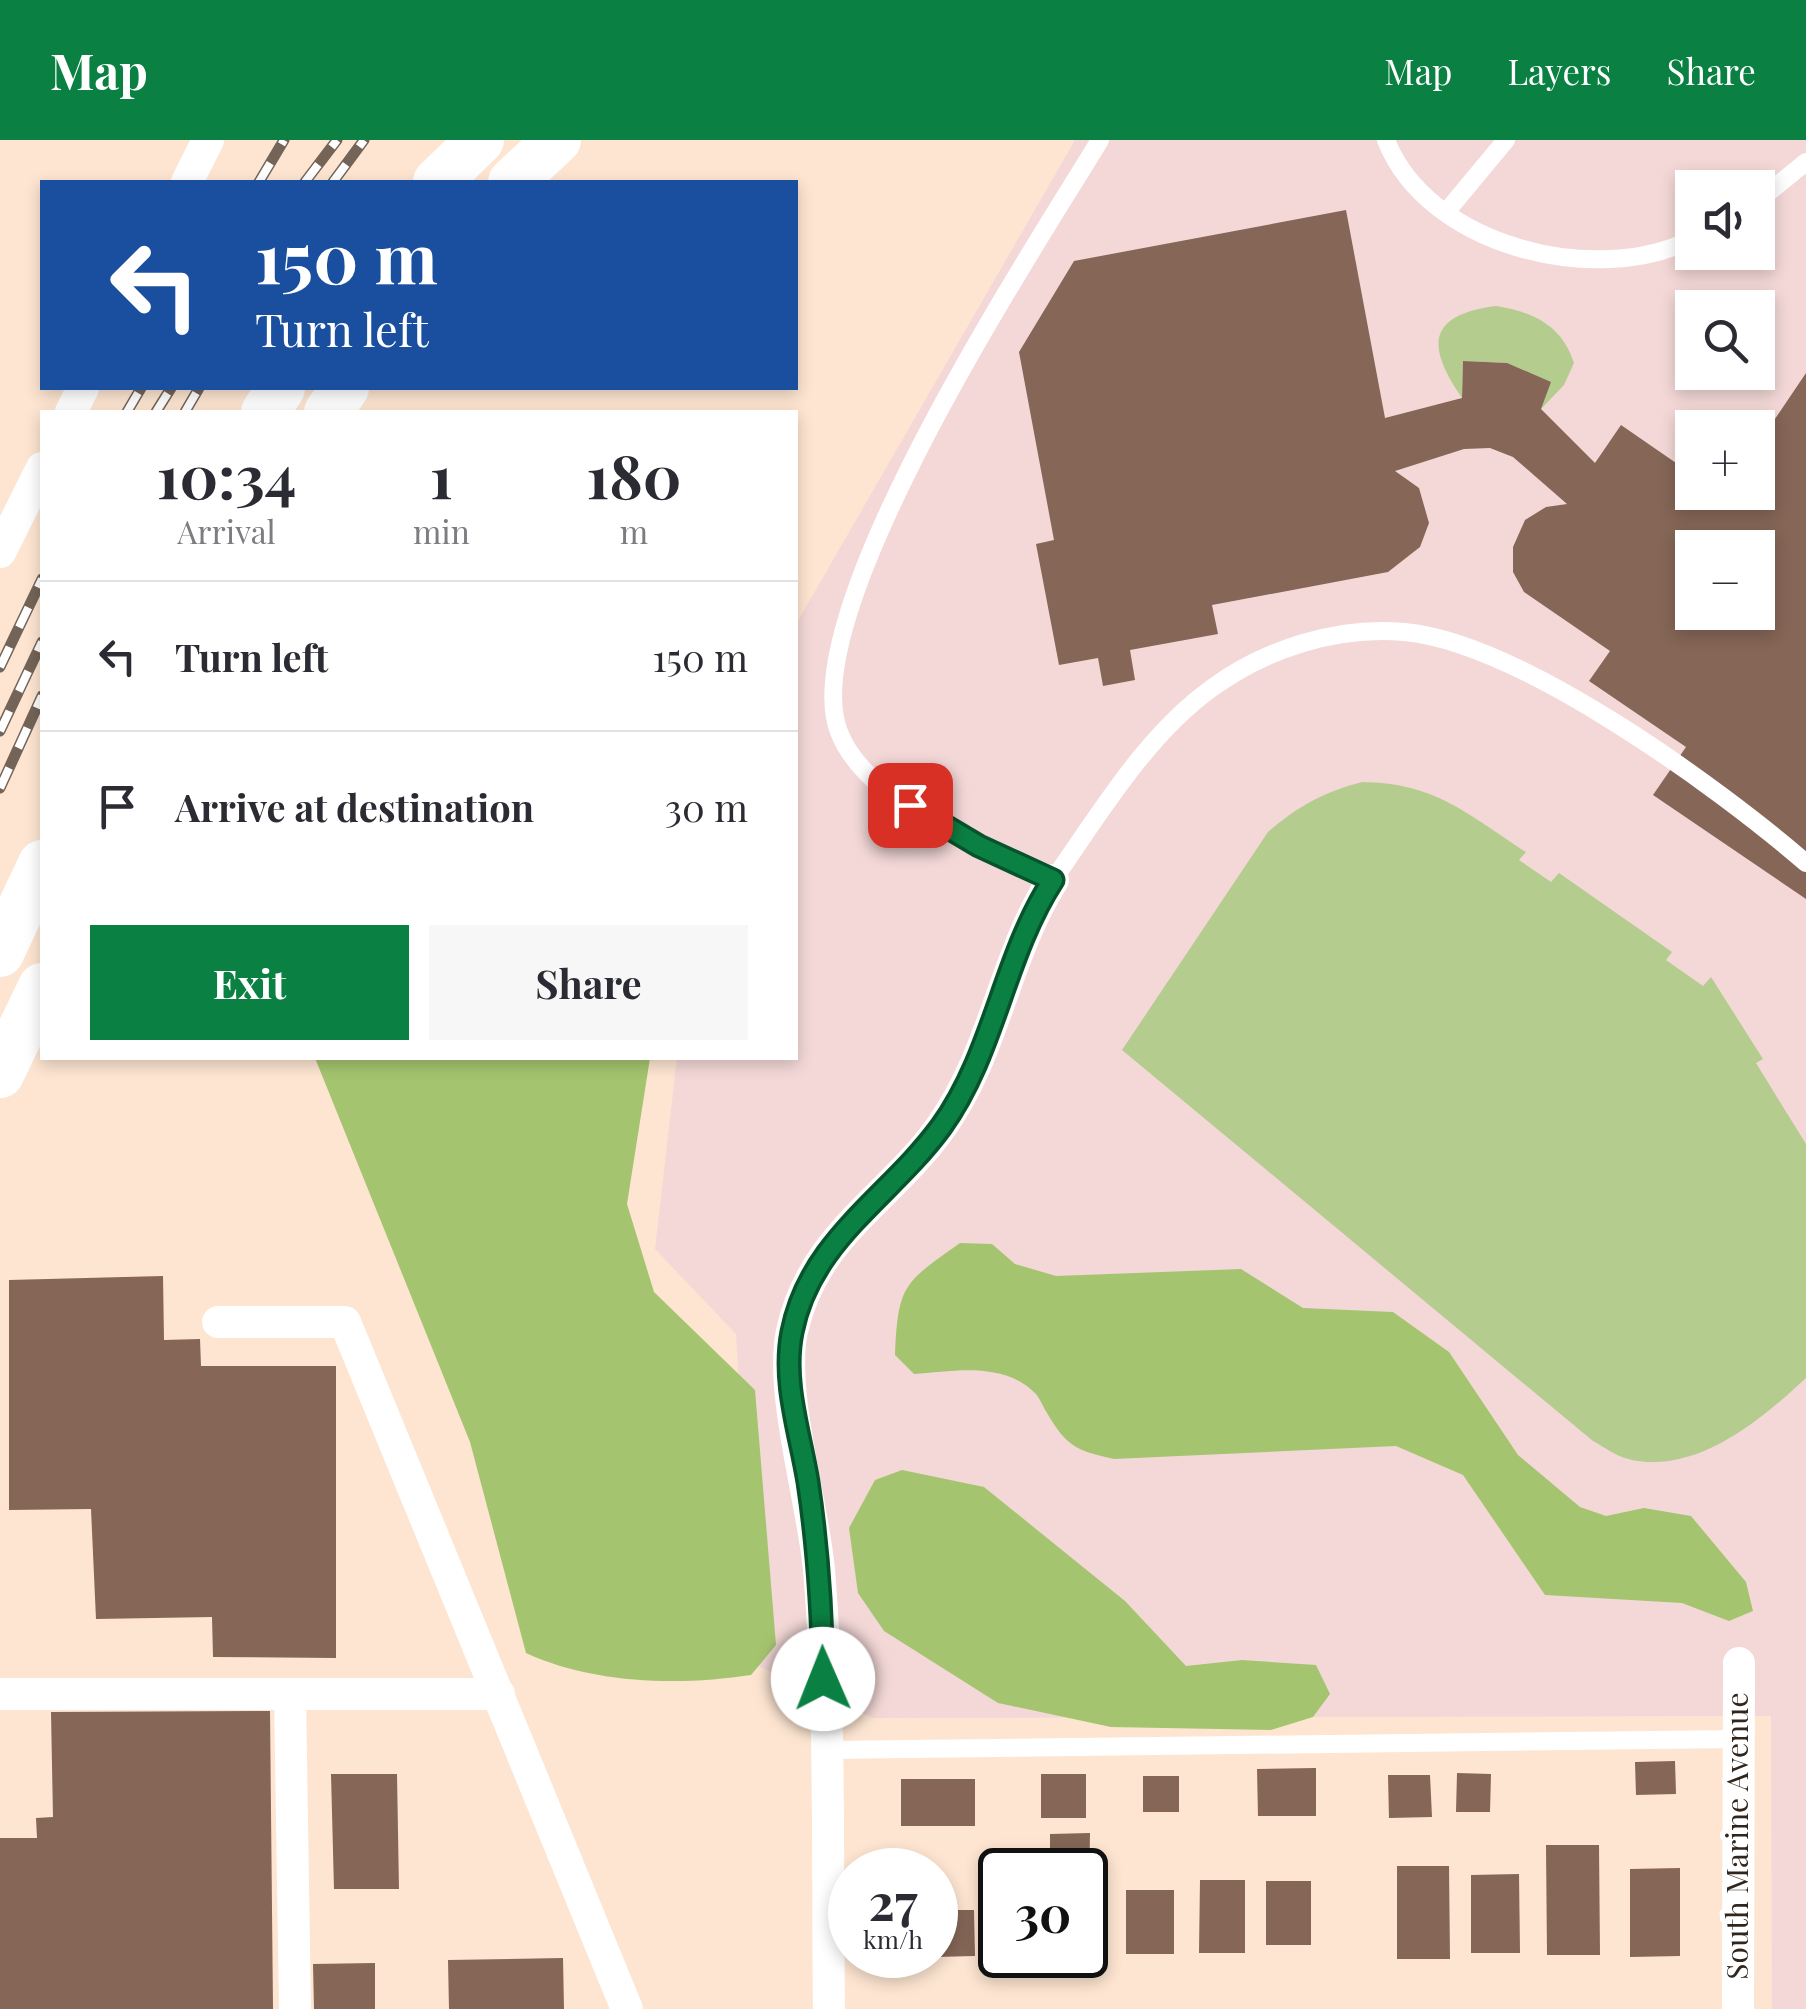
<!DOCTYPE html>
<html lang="en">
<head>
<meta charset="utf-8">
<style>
  body { margin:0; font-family:"Playfair Display",serif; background:#f7f7f7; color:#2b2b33; height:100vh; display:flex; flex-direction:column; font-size:38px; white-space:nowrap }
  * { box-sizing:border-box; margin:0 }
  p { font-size:32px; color:#7c7c81 }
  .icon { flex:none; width:55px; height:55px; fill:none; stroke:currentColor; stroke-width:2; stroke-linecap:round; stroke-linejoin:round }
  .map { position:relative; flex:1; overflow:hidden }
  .drawer { position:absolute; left:40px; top:270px; width:758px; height:650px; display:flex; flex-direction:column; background:#fff; border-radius:0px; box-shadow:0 5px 15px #0003 }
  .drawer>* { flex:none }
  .guide { position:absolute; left:40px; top:40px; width:758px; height:210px; border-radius:0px; box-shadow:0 5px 15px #0003; background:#1a4fa0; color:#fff; overflow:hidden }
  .tools { position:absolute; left:1675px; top:30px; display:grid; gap:20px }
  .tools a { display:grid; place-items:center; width:100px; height:100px; border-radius:0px; background:#fff; box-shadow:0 5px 15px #0003; font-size:50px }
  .speed { position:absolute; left:828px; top:1708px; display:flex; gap:20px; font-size:50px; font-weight:700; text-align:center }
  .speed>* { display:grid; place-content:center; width:130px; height:130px; border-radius:50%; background:#fff; box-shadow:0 5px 15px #0003; line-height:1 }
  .speed small { font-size:25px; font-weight:400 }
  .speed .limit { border:5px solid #111; border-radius:15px; background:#fff; color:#111 }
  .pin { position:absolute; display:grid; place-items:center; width:85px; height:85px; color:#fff; margin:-42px; border-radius:20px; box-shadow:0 5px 15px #0006 }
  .me { position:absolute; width:110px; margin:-55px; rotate:359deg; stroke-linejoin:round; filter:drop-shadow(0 0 8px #0008) }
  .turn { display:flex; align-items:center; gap:35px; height:210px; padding:0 50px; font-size:45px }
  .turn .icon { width:130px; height:130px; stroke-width:2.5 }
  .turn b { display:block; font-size:70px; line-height:85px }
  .eta { display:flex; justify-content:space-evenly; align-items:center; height:170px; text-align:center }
  .eta b { font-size:60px; font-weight:700; line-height:70px }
  .primary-button { display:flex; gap:20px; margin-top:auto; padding:20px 50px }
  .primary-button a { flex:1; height:115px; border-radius:0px; background:#0b8043; color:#fff; font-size:40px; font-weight:700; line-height:115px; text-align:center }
  .primary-button a+a { background:#f7f7f7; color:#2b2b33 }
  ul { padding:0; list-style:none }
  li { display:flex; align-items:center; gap:30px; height:150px; padding:0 50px; border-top:2px solid #e1e1e2 }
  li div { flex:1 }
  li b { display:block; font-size:38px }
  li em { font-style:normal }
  header { display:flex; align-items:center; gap:60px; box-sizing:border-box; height:140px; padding:0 50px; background:#0b8043; color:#fff }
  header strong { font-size:48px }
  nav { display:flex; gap:55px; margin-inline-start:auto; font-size:35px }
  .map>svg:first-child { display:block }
</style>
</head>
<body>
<header>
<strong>Map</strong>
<nav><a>Map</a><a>Layers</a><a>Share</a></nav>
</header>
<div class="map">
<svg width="1806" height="1869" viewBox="0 0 1806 1869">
  <rect width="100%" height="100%" fill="#fde5d1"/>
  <path fill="#f3d8d7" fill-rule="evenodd" d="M1075,0H1806V1869H1772L1771,1576L873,1578L756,1525L736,1194L655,1109L677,918H795V486ZM1692,48H1758V112H1692ZM1692,168H1758V232H1692ZM1692,288H1758V352H1692ZM1692,408H1758V472H1692Z"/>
  <g fill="#b4cc8e">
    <path d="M1496,166C1533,172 1562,185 1574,223L1564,245L1541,269L1507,223L1463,221L1462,258C1426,206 1427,175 1496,166Z"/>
    <path d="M1362,642C1436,643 1467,674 1526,712L1519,720L1551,742L1559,733L1672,812L1666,820L1703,846L1711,837L1763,919L1756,923L1806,1004V1238C1761,1280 1695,1336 1628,1319C1616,1316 1604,1307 1593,1301L1122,910L1268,692C1298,666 1324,652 1362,642Z"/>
  </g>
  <g fill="#a5c46f">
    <path d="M315,918H650L627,1064L654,1152L755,1250L776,1505L751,1535C680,1546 593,1544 526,1513L470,1302Z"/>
    <path d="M960,1103L992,1104L1015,1124L1056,1136L1241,1129L1303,1168L1393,1172L1449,1212L1518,1315L1580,1367L1606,1376L1644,1368L1691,1376L1746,1442L1753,1471L1729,1481L1682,1463L1545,1455L1463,1335L1396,1306L1114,1319C1077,1311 1066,1306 1047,1273C1043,1267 1040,1258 1035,1253C1003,1221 953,1231 914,1234L895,1215C898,1144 904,1143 960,1103Z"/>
    <polygon points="902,1330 984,1347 1125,1461 1186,1526 1242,1520 1316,1525 1330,1554 1313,1577 1271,1590 1111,1587 998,1563 884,1491 858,1453 849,1388 875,1340"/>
  </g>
  <g fill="#856657" fill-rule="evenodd">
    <path d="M1346,70L1385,278L1462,258L1463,221L1507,223L1551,242L1541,269L1595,323L1621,285L1692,334V352H1758V304L1806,233V759L1653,655L1686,607L1589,541L1610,511L1524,452L1513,432V407L1525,380L1546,367L1567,364L1513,317L1490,308L1464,309L1395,331L1419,348L1429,383L1420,407L1388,432L1212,465L1218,494L1130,510L1135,540L1103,546L1098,518L1059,525L1036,404L1054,400L1019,212L1074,121ZM1692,408H1758V472H1692Z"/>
    <polygon points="163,1136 164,1200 200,1199 201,1226 336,1226 336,1518 213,1517 212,1477 96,1479 91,1369 9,1370 9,1140"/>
    <polygon points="270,1571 273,1869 0,1869 0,1698 37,1698 36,1678 53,1677 51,1572"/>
    <polygon points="1675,1621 1676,1654 1636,1655 1635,1622"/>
    <polygon points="1316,1628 1316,1676 1258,1676 1257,1629"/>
    <polygon points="1457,1633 1491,1634 1490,1672 1456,1672"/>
    <polygon points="331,1634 397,1634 399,1749 334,1749"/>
    <rect x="1041" y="1634" width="45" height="44"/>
    <polygon points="1388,1635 1430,1635 1432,1677 1389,1678"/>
    <rect x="1143" y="1636" width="36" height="36"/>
    <rect x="901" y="1639" width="74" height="47"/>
    <polygon points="1090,1693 1089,1755 1085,1755 1085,1730 1050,1730 1050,1694"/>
    <polygon points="1546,1705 1599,1705 1600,1815 1547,1815"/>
    <polygon points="1397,1726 1449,1726 1450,1819 1397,1819"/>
    <polygon points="1680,1728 1680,1816 1630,1817 1630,1729"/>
    <polygon points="1519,1734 1520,1813 1471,1813 1471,1735"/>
    <polygon points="1200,1740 1245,1740 1245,1813 1199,1813"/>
    <rect x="1266" y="1741" width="45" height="64"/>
    <rect x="1126" y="1750" width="48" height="64"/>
    <polygon points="935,1770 974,1770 975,1816 935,1817"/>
    <polygon points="563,1818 564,1869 449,1869 448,1820"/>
    <polygon points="375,1823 375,1869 314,1869 313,1824"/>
  </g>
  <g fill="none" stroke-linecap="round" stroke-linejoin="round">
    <g stroke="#fff" stroke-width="18">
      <path d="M1100,0C1034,109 793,474 839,592C866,663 988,710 1053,740C1099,675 1146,595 1212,548C1265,509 1337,486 1404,492C1519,502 1718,647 1806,723"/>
      <path d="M1386,0C1427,106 1596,148 1692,99"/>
      <polyline points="1758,61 1806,22"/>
      <polyline points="1447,71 1506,0"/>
      <polyline points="824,1610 1738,1599"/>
    </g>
    <g stroke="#fff" stroke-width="32">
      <polyline points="187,42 208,0"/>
      <polyline points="71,272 83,248"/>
      <polyline points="0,412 42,328"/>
      <polyline points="218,1182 345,1182 627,1869"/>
      <polyline points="0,1554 499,1554"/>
      <polyline points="290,1554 295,1869"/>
      <path d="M829,1869C827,1723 831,1575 819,1430C813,1363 779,1252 792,1191C813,1095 889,1060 941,987C995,911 1004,817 1053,740"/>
      <polyline points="1738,1869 1739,1523"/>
    </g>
    <g stroke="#fff" stroke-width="48">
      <polyline points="437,42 480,0"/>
      <polyline points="512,42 557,0"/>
      <polyline points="265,272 281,248"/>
      <polyline points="328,272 345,248"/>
      <polyline points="0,813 42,724"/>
      <polyline points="0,934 42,847"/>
    </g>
    <g stroke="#746458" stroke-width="11">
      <g id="rail">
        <polyline points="259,42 284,0"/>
        <polyline points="305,42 337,0"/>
        <polyline points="333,42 364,0"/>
        <polyline points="127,272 141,248"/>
        <polyline points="156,272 171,248"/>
        <polyline points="185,272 199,248"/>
        <polyline points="0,527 42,439"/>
        <polyline points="0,591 42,502"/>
        <polyline points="0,648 42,556"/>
      </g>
    </g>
    <use href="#rail" stroke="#fff" stroke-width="8" stroke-dasharray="22" stroke-linecap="butt"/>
  </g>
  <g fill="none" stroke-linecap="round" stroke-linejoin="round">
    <g stroke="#07532c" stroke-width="25">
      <path id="route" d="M823,1539C822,1473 818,1408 808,1342C800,1293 782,1242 792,1192C810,1100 889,1058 941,987C995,912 1003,817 1053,740L979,706L910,665"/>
    </g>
    <use href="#route" stroke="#0b8043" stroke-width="18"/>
  </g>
  <g text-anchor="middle" stroke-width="10" stroke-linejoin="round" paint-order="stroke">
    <g font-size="30" fill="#31261d" stroke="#fff">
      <text transform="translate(1738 1696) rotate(-90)" y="10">South Marine Avenue</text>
    </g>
  </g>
</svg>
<div class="tools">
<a><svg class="icon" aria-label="sound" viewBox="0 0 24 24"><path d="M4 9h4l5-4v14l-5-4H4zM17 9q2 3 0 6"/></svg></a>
<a><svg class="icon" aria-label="search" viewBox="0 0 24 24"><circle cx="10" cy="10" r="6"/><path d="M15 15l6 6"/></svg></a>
<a>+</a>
<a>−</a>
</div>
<div class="speed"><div>27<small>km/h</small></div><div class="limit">30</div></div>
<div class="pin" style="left:910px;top:665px;background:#d93025"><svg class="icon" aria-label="arrive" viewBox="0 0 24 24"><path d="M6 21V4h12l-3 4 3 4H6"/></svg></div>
<svg class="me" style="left:823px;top:1539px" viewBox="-20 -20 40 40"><circle r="19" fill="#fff"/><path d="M0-13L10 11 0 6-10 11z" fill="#0b8043"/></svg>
<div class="guide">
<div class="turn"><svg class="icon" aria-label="left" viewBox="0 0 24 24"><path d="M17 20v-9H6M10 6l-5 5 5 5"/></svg><div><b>150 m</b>Turn left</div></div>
</div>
<section class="drawer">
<div class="eta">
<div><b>10:34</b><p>Arrival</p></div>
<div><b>1</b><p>min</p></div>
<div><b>180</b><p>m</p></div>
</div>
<ul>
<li><svg class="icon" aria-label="left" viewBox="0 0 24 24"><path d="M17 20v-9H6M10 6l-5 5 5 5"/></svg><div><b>Turn left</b></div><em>150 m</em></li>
<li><svg class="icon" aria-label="arrive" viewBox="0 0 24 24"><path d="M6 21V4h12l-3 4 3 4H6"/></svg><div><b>Arrive at destination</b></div><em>30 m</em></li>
</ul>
<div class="primary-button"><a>Exit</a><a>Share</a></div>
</section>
</div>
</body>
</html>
